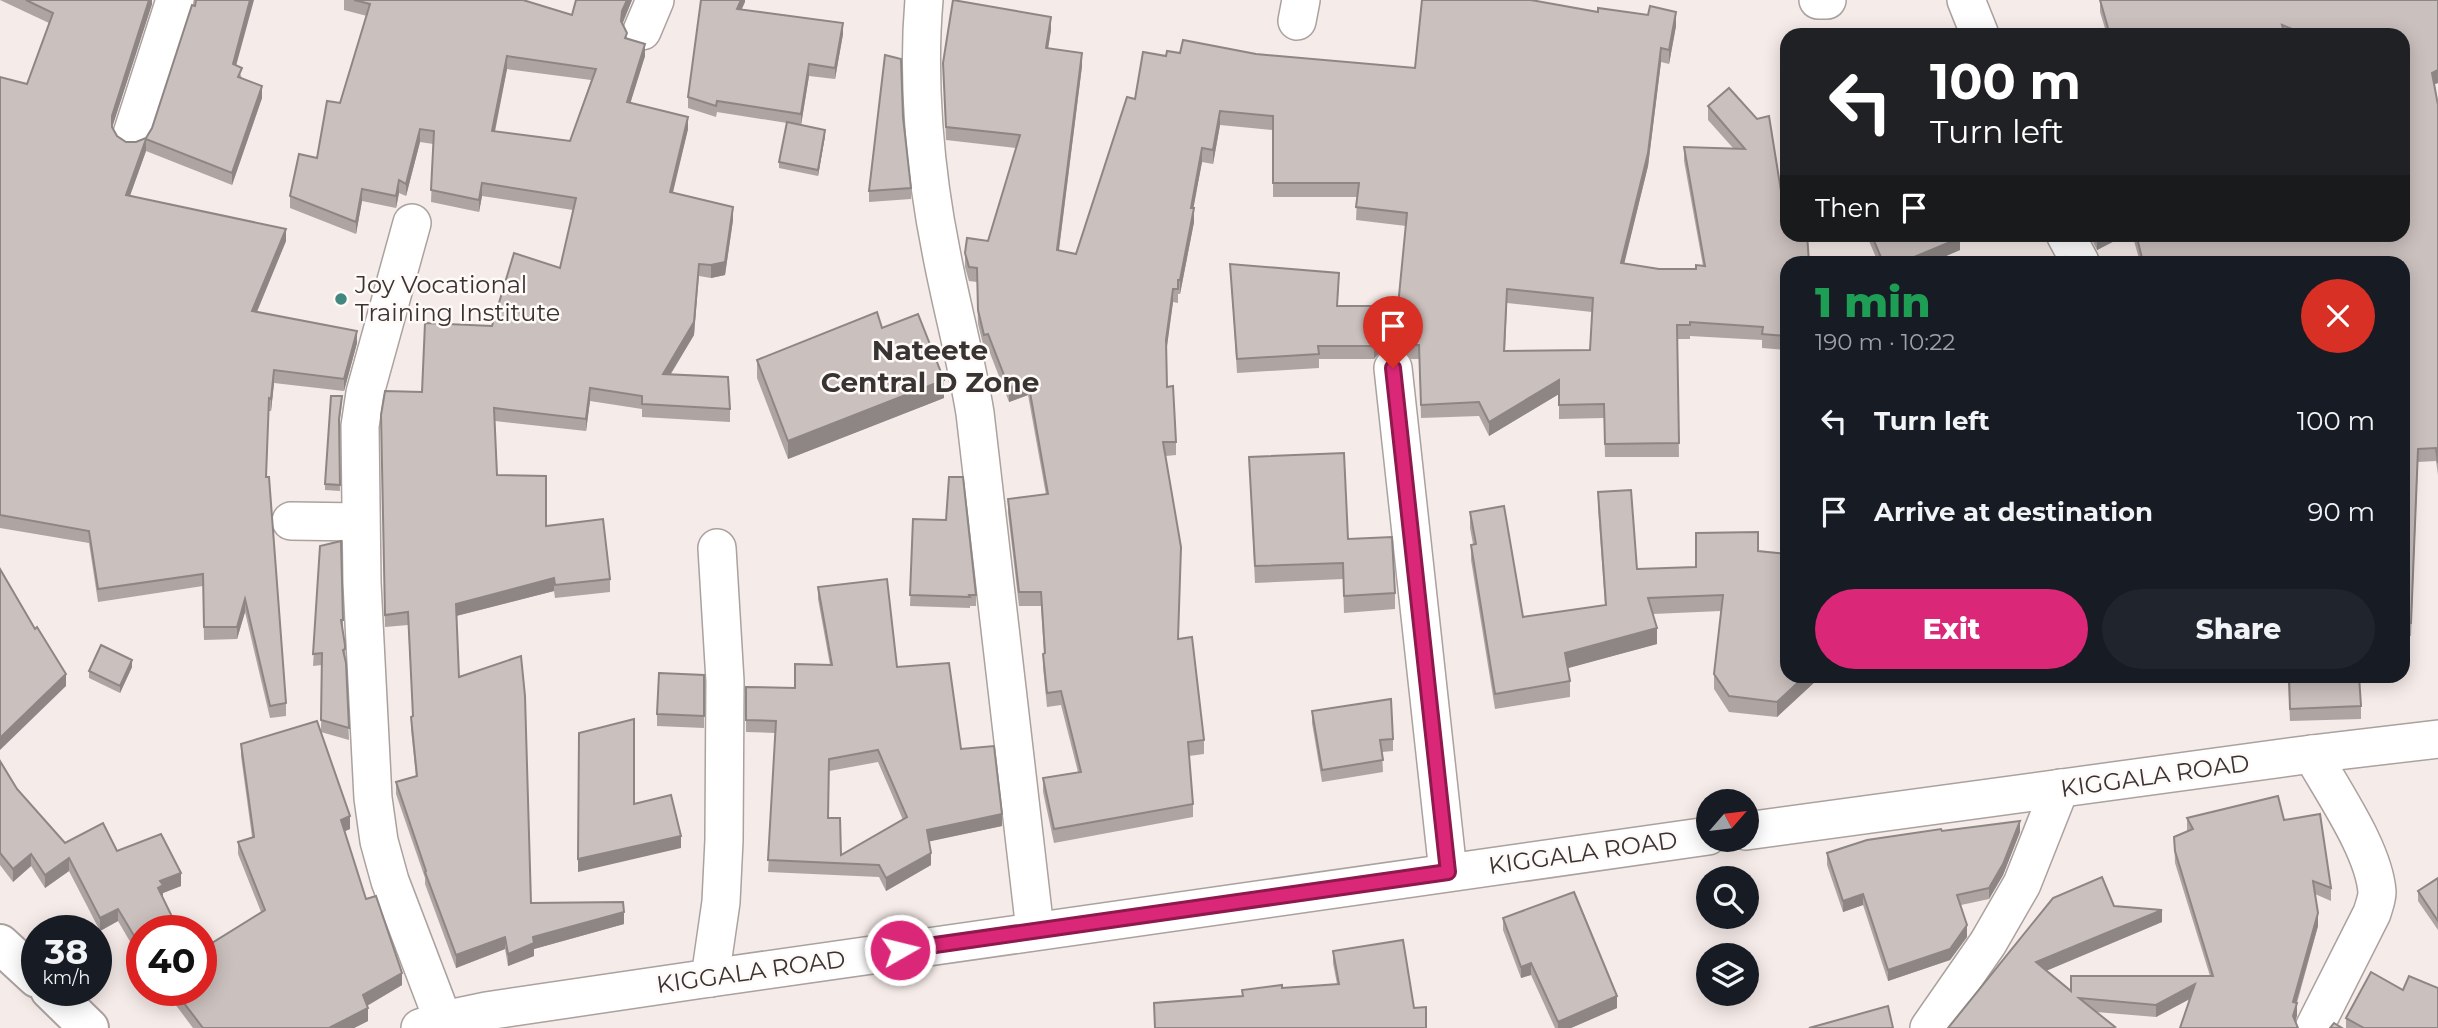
<!DOCTYPE html>
<html lang="en">
<head>
<meta charset="utf-8">
<style>
  body { margin:0; font-family:Montserrat,sans-serif; background:#20242c; color:#f1f3f6; height:100vh; display:flex; flex-direction:column; font-size:26px; white-space:nowrap }
  * { box-sizing:border-box; margin:0 }
  p { font-size:23px; color:#9ea1a6 }
  .icon { flex:none; width:38px; height:38px; fill:none; stroke:currentColor; stroke-width:2; stroke-linecap:round; stroke-linejoin:round }
  .map { position:relative; flex:1; overflow:hidden }
  .details { position:absolute; left:1780px; top:256px; width:630px; height:427px; display:flex; flex-direction:column; background:#171b24; border-radius:21px; box-shadow:0 4px 18px #0003 }
  .details>* { flex:none }
  .guide { position:absolute; left:1780px; top:28px; width:630px; height:214px; border-radius:21px; box-shadow:0 4px 18px #0003; background:#202124; color:#fff; overflow:hidden }
  .needle { width:46px; rotate:62deg }
  .buttons { position:absolute; left:1696px; top:789px; display:grid; gap:14px }
  .buttons a { display:grid; place-items:center; width:63px; height:63px; border-radius:50%; background:#171b24; box-shadow:0 4px 18px #0003; font-size:35px }
  .speed { position:absolute; left:21px; top:915px; display:flex; gap:14px; font-size:35px; font-weight:700; text-align:center }
  .speed>* { display:grid; place-content:center; width:91px; height:91px; border-radius:50%; background:#171b24; box-shadow:0 4px 18px #0003; line-height:1 }
  .speed small { font-size:18px; font-weight:400 }
  .speed .limit { border:10px solid #d22; background:#fff; color:#111 }
  .pin { position:absolute; display:grid; place-items:center; width:60px; height:60px; color:#fff; margin:-72px -30px; border-radius:50% 50% 50% 0; rotate:-45deg; box-shadow:0 0 7px #0007 }
  .pin .icon { rotate:45deg }
  .me { position:absolute; width:77px; margin:-38px; rotate:82deg; stroke-linejoin:round; filter:drop-shadow(0 0 5px #0008) }
  .turn { display:flex; align-items:center; gap:24px; height:147px; padding:0 35px; font-size:32px }
  .turn .icon { width:91px; height:91px; stroke-width:2.5 }
  .turn b { display:block; font-size:49px; line-height:60px }
  .then { display:flex; align-items:center; height:66px; padding:0 35px; background:#0003; gap:14px; font-size:26px }
  .round { display:grid; place-items:center; flex:none; width:74px; height:74px; border-radius:37px; background:#20242c }
  .summary { display:flex; align-items:center; justify-content:space-between; height:119px; padding:0 35px }
  h1 { font-size:42px; font-weight:800; line-height:52px; color:#1e9e55 }
  .button { display:flex; gap:14px; margin-top:auto; padding:14px 35px }
  .button a { flex:1; height:80px; border-radius:42px; background:#db2777; color:#fff; font-size:28px; font-weight:800; line-height:80px; text-align:center }
  .button a+a { background:#20242c; color:#f1f3f6 }
  ul { padding:0; list-style:none }
  li { display:flex; align-items:center; gap:21px; height:91px; padding:0 35px }
  li div { flex:1 }
  li b { display:block; font-size:26px }
  li em { font-style:normal }
  .map>svg:first-child { display:block }
</style>
</head>
<body>
<div class="map">
<svg width="2438" height="1028" viewBox="0 0 2438 1028">
  <rect width="100%" height="100%" fill="#f5ebe8"/>
  <g fill="none" stroke-linecap="round" stroke-linejoin="round">
    <g stroke="#aba19f" stroke-width="40">
      <g id="minor">
        <path d="M924,0C917,80 925,172 941,251C951,305 966,358 975,413L1035,930"/>
        <polyline points="1818,0 1827,0"/>
        <polyline points="1966,0 1980,35"/>
        <polyline points="1297,21 1301,0"/>
        <polyline points="642,31 655,0"/>
        <polyline points="132,134 175,0"/>
        <polyline points="412,223 365,393 360,426 362,583 373,798 379,841 390,881 443,1020"/>
        <polyline points="2065,234 2080,262"/>
        <polyline points="1393,368 1448,872"/>
        <polyline points="291,521 360,522"/>
        <path d="M2312,754C2333,792 2374,850 2377,892C2377,899 2374,906 2372,913L2314,1028"/>
        <polyline points="1746,831 2312,754 2438,739"/>
        <polyline points="710,978 721,902 724,840 725,681 717,548"/>
        <polyline points="420,1028 443,1020 486,1011 710,978 1708,836"/>
        <polyline points="1929,1028 1988,943 2022,884 2060,788"/>
      </g>
    </g>
    <g stroke="#aba19f" stroke-width="42">
      <g id="major">
        <polyline points="0,944 37,978"/>
        <polyline points="50,990 89,1028"/>
      </g>
    </g>
    <use href="#minor" stroke="#fff" stroke-width="37"/>
    <use href="#major" stroke="#fff" stroke-width="38"/>
  </g>
  <g fill="#aea5a3" fill-rule="evenodd">
    <polygon points="0,0 152,0 152,4 112,127 117,136 126,142 136,142 146,138 152,128 195,6 236,65 242,78 262,98 232,185 146,151 130,195 286,241 257,312 357,343 344,391 274,383 271,411 269,411 266,477 286,703 286,716 270,718 245,612 237,639 204,640 203,586 98,602 89,543 0,528 0,77 27,84 49,23"/>
    <path d="M344,0H523L572,15L576,0H632L623,23L627,38L645,56L630,103L688,129L672,193L733,220L725,275L711,278L699,276L694,335L671,374L730,409V422L642,417V409L590,401L586,431L495,421L497,475L546,526L610,579V592L555,598L554,591L456,616L459,677L531,903L624,924L534,949V956L508,966L505,949L456,968L425,884V878L396,794V782L416,777L411,729V717H413L408,625L385,627L381,415L422,392L492,326L560,268L573,210L482,196L479,212L431,202L433,144L420,142L406,196L399,193L396,208L362,201L356,234L290,208V196L317,158L340,103L367,16L344,10ZM507,69L591,80L570,141L495,132Z"/>
    <polygon points="745,0 741,10 843,34 835,79 809,76 801,125 825,136 818,176 779,168 779,162 787,123 717,112 716,117 688,108 688,97"/>
    <polygon points="2100,0 2438,0 2438,83 2434,84 2438,105 2438,475 2436,461 2418,462 2411,636 2403,635 2403,262 2140,262 2132,234 2403,234 2403,35 2107,35 2100,12"/>
    <path d="M1676,26L1669,64L1661,62L1648,166L1624,263L1659,269H1696L1703,266L1684,161V147L1733,148L1708,120V106L1729,88L1787,262V350L1762,348V340L1690,336V339H1677L1679,457H1605L1604,418L1559,419V394L1489,436L1479,416L1421,418L1419,359H1411L1401,349L1390,347L1381,351L1374,359H1319V368L1237,373L1230,264L1339,287L1337,306H1398L1406,226L1356,220L1357,197H1273V130L1220,125L1213,164L1202,162L1193,208L1194,222L1180,294H1178V303L1173,302L1166,351L1167,387L1176,442V455L1166,456L1179,639L1204,740V754L1189,756L1193,804V817L1054,843L1043,792V778L1078,772L1061,705L1047,707L1043,667V654L1044,653L1041,606H1019L1008,513V499L1046,495L1028,395L1009,402L988,348H984L978,324L977,282L969,281L965,267V253L988,241L1016,148L946,140L943,63L1051,30L1048,48L1082,66L1059,250L1076,254L1135,99L1166,56L1180,53L1256,54L1415,68ZM1507,303L1592,312L1590,350L1505,351Z"/>
    <polygon points="903,117 911,188 911,199 869,202 869,191"/>
    <polygon points="1866,234 1959,234 1960,250 1932,262 1878,262"/>
    <polygon points="2089,234 2128,234 2097,250"/>
    <polygon points="882,328 944,398 788,459 757,378 757,360"/>
    <polygon points="342,403 339,426 340,491 325,490 325,484"/>
    <polygon points="1249,457 1395,593 1395,609 1344,613 1343,579 1255,583"/>
    <polygon points="1598,492 1637,569 1696,567 1758,551 1818,676 1818,679 1777,717 1729,712 1714,689 1714,674 1721,611 1653,614 1657,644 1567,668 1570,681 1570,697 1495,709 1471,560 1471,545 1473,544 1470,528 1470,512 1523,617 1605,605 1598,508"/>
    <polygon points="913,519 946,520 976,595 976,606 970,606 970,608 910,606"/>
    <polygon points="320,546 343,620 343,632 345,645 349,740 321,732 350,829 344,831 366,899 402,985 367,1006 368,1021 354,1028 193,1028 166,992 161,994 159,990 201,990 207,946 261,912 238,854 238,842 252,837 241,756 241,744 321,731 322,665 313,666"/>
    <path d="M818,587L897,667L961,749L1002,826L929,841L931,865L886,891L879,877L768,872L775,733L746,732V687L795,688L830,665L818,599ZM878,762L903,820L841,855L828,818L829,771Z"/>
    <polygon points="132,667 120,693 89,678 89,671"/>
    <polygon points="704,675 704,728 657,726 657,714"/>
    <polygon points="2288,676 2361,706 2361,719 2290,721"/>
    <polygon points="1312,711 1393,739 1393,751 1382,752 1383,772 1322,782 1312,723"/>
    <polygon points="0,761 17,789 65,843 117,851 181,886 163,893 142,931 142,962 118,921 100,931 69,871 45,888 31,866 13,882 0,865"/>
    <polygon points="2187,818 2284,820 2331,888 2331,901 2315,894 2318,926 2297,1003 2297,1016 2190,999 2156,1017 2096,1012 2115,1028 1948,1028 2114,906 2162,922 2046,971 2071,991 2210,976 2175,863 2174,837 2187,831"/>
    <polygon points="1942,831 2020,832 2003,875 1989,899 1961,905 1967,937 1950,960 1888,981 1863,905 1843,912 1827,865 1827,853"/>
    <polygon points="2438,878 2438,930 2418,901 2418,891"/>
    <polygon points="1503,918 1617,1008 1571,1028 1555,1028 1531,975 1521,978 1503,930"/>
    <polygon points="1333,951 1414,1008 1426,1028 1155,1028 1154,1003 1242,997 1242,990 1337,984 1333,963"/>
    <polygon points="2403,990 2438,1028 2346,1028 2346,1018"/>
  </g>
  <g fill="#8d8684">
    <polygon points="149,0 152,0 152,4 112,128 112,116"/>
    <polygon points="250,0 254,0 233,77 233,64"/>
    <polygon points="627,0 632,0 622,24 621,21 622,11"/>
    <polygon points="741,0 745,0 745,2 737,20 737,9"/>
    <polygon points="1676,12 1676,26 1669,64 1669,50"/>
    <polygon points="1051,17 1051,30 1046,61 1046,48"/>
    <polygon points="843,23 843,34 835,79 835,68"/>
    <polygon points="645,44 645,56 627,114 627,102"/>
    <polygon points="1661,48 1661,62 1648,166 1621,277 1621,263"/>
    <polygon points="1082,53 1082,66 1057,264 1057,250"/>
    <polygon points="507,56 507,69 492,144 492,131"/>
    <polygon points="809,64 809,76 801,125 801,114"/>
    <polygon points="2438,70 2438,83 2432,85 2432,73"/>
    <polygon points="262,86 262,98 232,185 232,173"/>
    <polygon points="1220,111 1220,125 1213,164 1213,150"/>
    <polygon points="688,117 688,129 670,205 670,192"/>
    <polygon points="420,129 420,142 406,196 406,184"/>
    <polygon points="825,130 825,136 818,176 818,170"/>
    <polygon points="146,139 146,151 126,207 126,195"/>
    <polygon points="1202,148 1202,162 1191,221 1191,208"/>
    <polygon points="399,180 399,193 396,208 396,196"/>
    <polygon points="482,183 482,196 479,212 479,200"/>
    <polygon points="362,189 362,201 356,234 356,222"/>
    <polygon points="733,207 733,220 725,275 711,278 711,265"/>
    <polygon points="1194,208 1194,222 1180,294 1180,280"/>
    <polygon points="286,229 286,241 252,323 252,311"/>
    <polygon points="2103,234 2128,234 2097,250 2097,238"/>
    <polygon points="1960,238 1960,250 1932,262 1902,262"/>
    <polygon points="699,264 694,335 663,386 663,374"/>
    <polygon points="1173,289 1173,302 1166,354 1166,340"/>
    <polygon points="357,331 357,343 344,391 344,379"/>
    <polygon points="1390,334 1390,347 1381,351 1374,359 1374,346 1381,337"/>
    <polygon points="274,370 274,383 271,411 271,399"/>
    <polygon points="944,380 944,398 788,459 788,441"/>
    <polygon points="1559,380 1559,394 1489,436 1489,422"/>
    <polygon points="1028,381 1028,395 1009,402 1009,388"/>
    <polygon points="590,388 590,401 586,431 586,419"/>
    <polygon points="554,578 554,591 456,616 456,604"/>
    <polygon points="245,599 245,612 237,639 237,627"/>
    <polygon points="1657,628 1657,644 1565,669 1565,653"/>
    <polygon points="132,660 132,667 120,693 120,686"/>
    <polygon points="66,674 66,686 0,750 0,738"/>
    <polygon points="1805,676 1818,676 1818,679 1777,717 1777,702"/>
    <polygon points="1002,814 1002,826 927,842 927,830"/>
    <polygon points="350,816 350,829 341,833 341,820"/>
    <polygon points="2020,821 2020,832 2003,875 1989,899 1989,888"/>
    <polygon points="681,836 681,848 578,872 578,859"/>
    <polygon points="931,853 931,865 886,891 886,878"/>
    <polygon points="31,854 31,866 13,882 13,869"/>
    <polygon points="69,858 69,871 45,888 45,875"/>
    <polygon points="181,873 181,886 163,893 163,898 158,888 160,881"/>
    <polygon points="1863,894 1863,905 1843,912 1843,901"/>
    <polygon points="118,909 118,921 100,931 100,918"/>
    <polygon points="2162,910 2162,922 2036,975 2036,962"/>
    <polygon points="624,912 624,924 534,949 534,956 508,966 508,954 533,937"/>
    <polygon points="2318,913 2318,926 2293,1014 2293,1002"/>
    <polygon points="1967,925 1967,937 1950,960 1888,981 1888,970"/>
    <polygon points="505,937 505,949 456,968 456,955"/>
    <polygon points="1531,963 1531,975 1521,978 1521,967"/>
    <polygon points="402,973 402,985 363,1008 363,995"/>
    <polygon points="2195,984 2195,996 2156,1017 2156,1005"/>
    <polygon points="1617,996 1617,1008 1571,1028 1558,1028 1558,1022"/>
    <polygon points="2297,1003 2297,1016 2293,1028 2293,1016"/>
    <polygon points="368,1008 368,1021 354,1028 329,1028"/>
  </g>
  <g fill="#cac0bd" stroke="#8d8684" stroke-width="2" fill-rule="evenodd">
    <polygon points="26,0 149,0 112,116 112,127 117,136 126,142 136,142 146,138 152,128 192,5 195,6 196,0 250,0 233,64 242,68 238,77 262,86 232,173 146,139 126,195 286,229 252,311 357,331 344,379 274,370 271,399 269,398 266,477 269,477 286,703 270,706 245,599 237,627 204,627 203,574 98,589 89,531 0,515 0,77 27,84 53,13"/>
    <path d="M354,0H523L572,15L576,0H627L622,11L621,21L627,33L625,38L645,44L627,102L688,117L670,192L733,207L725,262L711,265L699,264L694,322L663,374L728,377L730,409L642,404V396L590,388L586,419L494,408L497,475L546,476V526L603,519L610,579L555,585L554,578L456,604L459,677L521,656L525,696L531,903L623,902L624,912L533,937L534,943L508,954L505,937L456,955L425,872L426,871L396,782L417,776L411,717L413,716L408,612L385,615L381,415L385,391L422,392L425,323L492,326L514,253L560,268L576,198L482,183L479,200L431,190L434,131L420,129L406,184L399,180L396,196L362,189L356,222L290,196L299,154L317,158L327,101L340,103L370,4ZM507,56L596,69L570,141L492,131Z"/>
    <polygon points="701,0 741,0 737,9 843,23 835,68 809,64 801,114 717,101 716,106 688,97"/>
    <path d="M953,0L1051,17L1046,48L1082,53L1057,250L1076,254L1127,97L1135,99L1143,52L1166,56L1167,51L1180,53L1183,40L1256,54L1415,68L1422,0H1531L1598,12V8L1648,15L1650,6L1676,12L1669,50L1661,48L1648,153L1621,263L1659,269H1696V265L1705,266L1684,147L1745,149L1708,106L1729,88L1757,119L1769,116L1781,191L1787,190V234H1807L1809,262H1787V336L1762,334L1763,327L1690,322V325H1677L1679,443L1605,444L1604,404L1559,405V380L1489,422L1479,402L1421,405L1419,345H1411L1401,335L1390,334L1381,337L1374,346H1318L1319,354L1237,359L1230,264L1339,273L1337,306H1398L1407,213L1356,207L1359,183H1273V116L1220,111L1213,150L1202,148L1191,208H1194L1180,280H1178V289H1173L1166,340L1167,387L1173,386L1176,442H1163L1181,547L1178,639L1192,637L1204,740L1188,742L1193,804L1054,829L1043,778L1081,772L1061,691L1047,693L1043,654L1045,653L1041,592H1019L1008,499L1048,494L1028,381L1009,388L988,334L984,335L978,310L977,268L969,267L965,253L967,238L988,241L1020,135L946,127L943,63ZM1507,289L1593,298L1590,350L1504,351Z"/>
    <polygon points="2100,0 2438,0 2438,70 2432,73 2438,105 2438,463 2436,448 2418,449 2411,623 2403,623 2403,262 2143,262 2136,234 2403,234 2403,35 2307,35 2282,25 2285,35 2110,35"/>
    <polygon points="885,55 901,59 903,117 911,188 869,191"/>
    <polygon points="787,122 825,130 818,170 779,162"/>
    <polygon points="1871,234 1959,234 1960,238 1902,262 1883,262"/>
    <polygon points="2065,257 2073,262 2055,262"/>
    <polygon points="877,312 882,328 918,314 944,380 788,441 757,360"/>
    <polygon points="331,396 342,396 339,419 340,485 325,484"/>
    <polygon points="1344,453 1348,539 1392,537 1395,593 1344,596 1343,563 1255,566 1249,457"/>
    <polygon points="949,477 963,477 976,595 969,595 970,597 910,595 913,519 946,520"/>
    <polygon points="1631,490 1637,569 1696,567 1696,533 1758,532 1758,551 1787,554 1787,676 1805,676 1777,702 1729,696 1714,674 1723,595 1648,598 1657,628 1565,653 1570,681 1495,694 1471,545 1476,544 1470,512 1504,506 1523,617 1606,605 1598,492"/>
    <polygon points="341,541 343,620 341,620 345,645 345,649 343,650 346,663 349,728 321,720 322,653 313,654 320,546"/>
    <polygon points="0,569 35,629 37,627 66,674 0,738"/>
    <path d="M887,579L897,667L949,663L961,749L994,746L1002,814L927,830L931,853L886,878L879,865L768,860L776,721L746,720V687L795,688V664L832,665L818,587ZM878,750L907,817L841,855L840,818H828L829,759Z"/>
    <polygon points="101,645 132,660 120,686 89,671"/>
    <polygon points="659,673 704,675 704,716 657,714"/>
    <polygon points="2289,676 2359,676 2361,706 2290,709"/>
    <polygon points="1391,699 1393,739 1380,740 1383,760 1322,770 1312,711"/>
    <polygon points="634,719 634,804 671,795 681,836 578,859 579,733"/>
    <polygon points="317,721 350,816 341,820 366,899 376,896 402,973 363,995 368,1008 329,1028 203,1028 174,990 201,990 201,941 204,940 207,946 265,910 238,842 254,837 241,744"/>
    <polygon points="0,761 17,789 65,843 103,823 117,851 161,834 181,873 160,881 163,885 158,888 179,931 142,931 142,949 118,909 100,918 69,858 45,875 31,854 13,869 0,853"/>
    <polygon points="2278,796 2284,820 2320,814 2331,888 2313,881 2318,913 2293,1002 2297,1003 2293,1016 2298,1028 2180,1028 2195,984 2156,1005 2079,998 2115,1027 2112,1028 1948,1028 2053,898 2102,877 2114,906 2162,910 2036,962 2071,991 2071,976 2213,976 2175,851 2174,837 2193,829 2187,818"/>
    <polygon points="2020,821 2003,864 1989,888 1957,895 1967,925 1950,949 1888,970 1863,894 1843,901 1827,853 1867,840 1941,829 1942,831"/>
    <polygon points="2438,878 2438,921 2418,891"/>
    <polygon points="1574,892 1617,996 1558,1022 1531,963 1521,967 1503,918"/>
    <polygon points="1403,940 1414,1008 1426,1007 1426,1028 1155,1028 1154,1003 1243,996 1242,990 1282,985 1282,988 1339,984 1333,951"/>
    <polygon points="2371,972 2403,990 2409,976 2438,988 2438,1028 2364,1028 2346,1018"/>
    <polygon points="1888,1006 1893,1028 1809,1028"/>
    <polygon points="2334,1023 2342,1028 2330,1028"/>
  </g>
  <g fill="none" stroke-linecap="round" stroke-linejoin="round">
    <g stroke="#8e194d" stroke-width="18">
      <polyline id="route" points="900,950 1448,872 1393,368"/>
    </g>
    <use href="#route" stroke="#db2777" stroke-width="12"/>
  </g>
  <circle fill="#428880" stroke="#fff9f7" stroke-width="2.5" cx="341" cy="299" r="7"/>
  <g text-anchor="middle" stroke-width="5" stroke-linejoin="round" paint-order="stroke">
    <g font-size="24" fill="#383433" stroke="#fff9f7" text-anchor="start">
      <text x="355" y="293">Joy Vocational<tspan x="355" dy="28">Training Institute</tspan></text>
    </g>
    <g font-size="24" fill="#383433" stroke="#fff9f7">
      <text transform="translate(2155 776) rotate(-8)" y="8">KIGGALA ROAD</text>
      <text transform="translate(1583 853) rotate(-8)" y="8">KIGGALA ROAD</text>
      <text transform="translate(751 972) rotate(-8)" y="8">KIGGALA ROAD</text>
    </g>
    <g font-size="28" font-weight="bold" fill="#383433" stroke="#fff9f7">
      <text x="930" y="360">Nateete<tspan x="930" dy="32">Central D Zone</tspan></text>
    </g>
  </g>
</svg>
<div class="buttons">
<a><svg class="needle" viewBox="-14 -14 28 28"><path d="M0-13l5 13h-10z" fill="#e53935"/><path d="M0 13l5-13h-10z" fill="#9ea1a6"/></svg></a>
<a><svg class="icon" aria-label="search" viewBox="0 0 24 24"><circle cx="10" cy="10" r="6"/><path d="M15 15l6 6"/></svg></a>
<a><svg class="icon" aria-label="layers" viewBox="0 0 24 24"><path d="M12 4l9 5-9 5-9-5zM3 14l9 5 9-5"/></svg></a>
</div>
<div class="speed"><div>38<small>km/h</small></div><div class="limit">40</div></div>
<div class="pin" style="left:1393px;top:368px;background:#d93025"><svg class="icon" aria-label="arrive" viewBox="0 0 24 24"><path d="M6 21V4h12l-3 4 3 4H6"/></svg></div>
<svg class="me" style="left:900px;top:950px" viewBox="-20 -20 40 40"><circle r="17" fill="#db2777" stroke="#fff" stroke-width="3"/><path d="M0-11L8 9 0 5-8 9z" fill="#fff"/></svg>
<div class="guide">
<div class="turn"><svg class="icon" aria-label="left" viewBox="0 0 24 24"><path d="M17 20v-9H6M10 6l-5 5 5 5"/></svg><div><b>100 m</b>Turn left</div></div>
<div class="then">Then<svg class="icon" aria-label="arrive" viewBox="0 0 24 24"><path d="M6 21V4h12l-3 4 3 4H6"/></svg></div>
</div>
<section class="details">
<div class="summary"><div><h1>1 min</h1><p>190 m · 10:22</p></div><a class="round" style="background:#d93025;color:#fff"><svg class="icon" aria-label="close" viewBox="0 0 24 24"><path d="M6 6l12 12M18 6L6 18"/></svg></a></div>
<ul>
<li><svg class="icon" aria-label="left" viewBox="0 0 24 24"><path d="M17 20v-9H6M10 6l-5 5 5 5"/></svg><div><b>Turn left</b></div><em>100 m</em></li>
<li><svg class="icon" aria-label="arrive" viewBox="0 0 24 24"><path d="M6 21V4h12l-3 4 3 4H6"/></svg><div><b>Arrive at destination</b></div><em>90 m</em></li>
</ul>
<div class="button"><a>Exit</a><a>Share</a></div>
</section>
</div>
</body>
</html>
